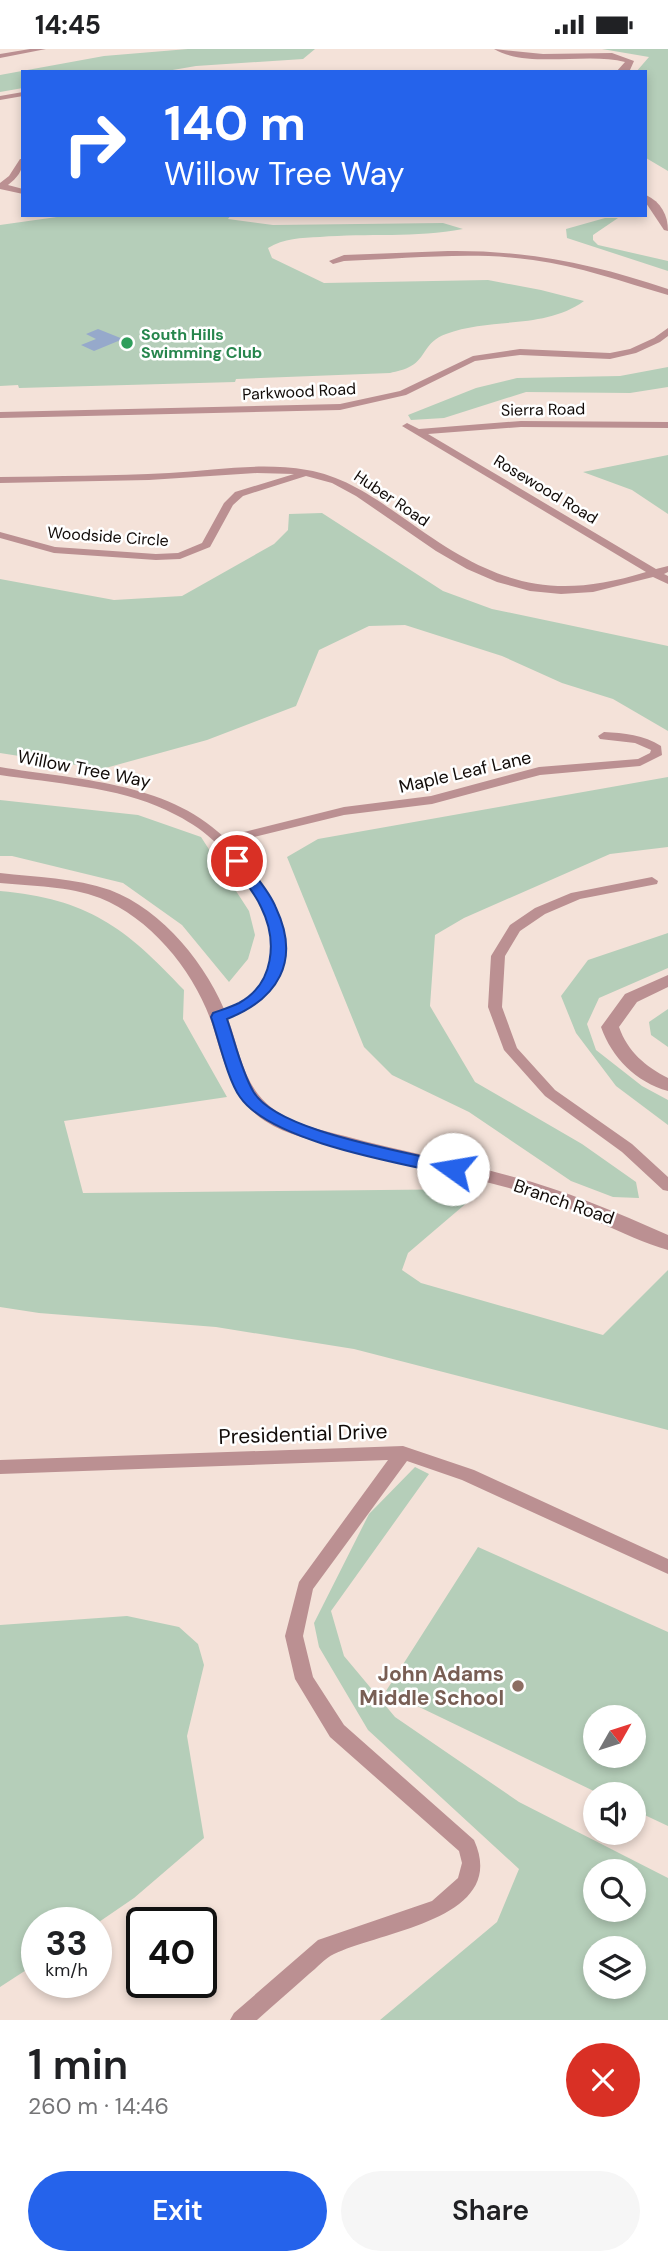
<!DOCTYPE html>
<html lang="en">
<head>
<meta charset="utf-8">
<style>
  body { margin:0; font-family:"DM Sans",sans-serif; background:#f6f6f6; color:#202124; height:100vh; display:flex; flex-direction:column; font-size:26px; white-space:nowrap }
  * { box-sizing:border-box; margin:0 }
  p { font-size:23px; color:#757577 }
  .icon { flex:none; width:38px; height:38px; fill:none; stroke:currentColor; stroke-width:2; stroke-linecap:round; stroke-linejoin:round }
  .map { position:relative; height:1971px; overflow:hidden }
  .panel { display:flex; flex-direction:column; background:#fff; flex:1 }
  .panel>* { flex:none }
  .banner { position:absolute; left:21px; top:21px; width:626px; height:147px; border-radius:0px; box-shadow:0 4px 10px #0003; background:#2563eb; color:#fff; overflow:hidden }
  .needle { width:46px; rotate:51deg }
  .buttons { position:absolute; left:583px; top:1656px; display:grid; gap:14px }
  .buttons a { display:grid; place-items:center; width:63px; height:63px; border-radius:50%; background:#fff; box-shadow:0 4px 10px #0003; font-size:35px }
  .speed { position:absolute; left:21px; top:1858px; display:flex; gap:14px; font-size:35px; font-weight:700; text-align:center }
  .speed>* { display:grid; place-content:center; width:91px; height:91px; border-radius:50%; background:#fff; box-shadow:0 4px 10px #0003; line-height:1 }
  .speed small { font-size:18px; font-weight:400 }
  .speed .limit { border:4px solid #111; border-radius:10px; background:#fff; color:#111 }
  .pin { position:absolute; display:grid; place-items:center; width:60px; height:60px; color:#fff; margin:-30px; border:4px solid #fff; border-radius:50%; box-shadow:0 2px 7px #0007 }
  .me { position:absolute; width:77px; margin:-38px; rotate:283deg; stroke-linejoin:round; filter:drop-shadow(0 0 5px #0008) }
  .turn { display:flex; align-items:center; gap:24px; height:147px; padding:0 28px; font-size:32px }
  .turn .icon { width:91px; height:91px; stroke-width:2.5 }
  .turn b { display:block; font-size:49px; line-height:60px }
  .round { display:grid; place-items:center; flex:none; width:74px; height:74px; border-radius:37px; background:#f6f6f6 }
  .overview { display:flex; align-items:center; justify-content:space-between; height:119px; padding:0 28px }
  h1 { font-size:42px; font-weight:600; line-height:52px }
  .cta { display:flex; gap:14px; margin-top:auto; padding:14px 28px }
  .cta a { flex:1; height:80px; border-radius:42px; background:#2563eb; color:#fff; font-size:28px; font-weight:600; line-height:80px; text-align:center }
  .cta a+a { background:#f6f6f6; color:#202124 }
  .status { display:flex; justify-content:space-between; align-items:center; height:49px; padding:0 35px; background:#fff; direction:ltr }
  .status svg { height:19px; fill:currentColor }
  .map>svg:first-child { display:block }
</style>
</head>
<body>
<div class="status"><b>14:45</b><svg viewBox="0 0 49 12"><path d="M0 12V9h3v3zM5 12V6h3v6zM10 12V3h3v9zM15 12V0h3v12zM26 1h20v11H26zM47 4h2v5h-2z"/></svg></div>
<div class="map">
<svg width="668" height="1971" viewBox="0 0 668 1971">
  <rect width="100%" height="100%" fill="#f4e2d9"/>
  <g fill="#b5ceb9" fill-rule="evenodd">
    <polygon points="188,0 315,0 303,10 196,17 161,23 23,23 23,39 0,43 0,26 104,7"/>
    <polygon points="537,0 668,0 668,122 646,109 646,23 636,23 649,8 602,0"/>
    <path d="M71,166H231L228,170L273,176L443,174L463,180C416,189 367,184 320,188C301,189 284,189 268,199L272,209L324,234L488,231L541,241L584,252C544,281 490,268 446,285C424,293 426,309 411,317C405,321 397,322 390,324L236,330L235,333L19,339L18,336L0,337V176Z"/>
    <polygon points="605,169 618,169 593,186 593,191 598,196 668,212 668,222 567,189 566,180"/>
    <polygon points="668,318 668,338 630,344 526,343 444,369 411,371 408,366 476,339 517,329 620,327"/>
    <polygon points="668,406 668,465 632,441 583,423"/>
    <polygon points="322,464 443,542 492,560 668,597 668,682 613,650 562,634 502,607 405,576 369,577 319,601 296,657 207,691 102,720 0,704 0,530 114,551 182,547 274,495 288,481 289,465"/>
    <polygon points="668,728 668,798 610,805 464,869 435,886 430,957 475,1033 582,1095 636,1133 639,1149 613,1148 571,1132 469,1063 392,1026 364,998 287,808 318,790"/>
    <polygon points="0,751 138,766 201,788 249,862 255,886 248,910 229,933 182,876 123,834 12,807 0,807"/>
    <path d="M0,842C88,850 125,878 184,941L183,970L227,1048L64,1072L83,1144L483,1140L408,1204L402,1221L421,1234L603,1286L668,1221V1381L354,1300L216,1278L39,1264L0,1258Z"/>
    <polygon points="668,884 668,919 599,949 587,975 596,1001 642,1037 668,1051 668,1076 616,1037 576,984 561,947 588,911"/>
    <polygon points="668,960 668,998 651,986 649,973"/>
    <path d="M415,1418L429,1425L331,1562L344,1607L395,1668L519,1753L668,1829V1971H380L497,1873L519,1820L368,1681L319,1598L314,1574L369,1465ZM595,1822H634V1860H595ZM595,1899H634V1937H595Z"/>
    <path d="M478,1498L668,1583V1777L634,1761V1745H600L386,1642ZM595,1668H634V1706H595Z"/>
    <polygon points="127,1567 179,1578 198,1595 204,1616 187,1687 204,1789 134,1849 96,1875 37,1874 37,1914 0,1938 0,1576"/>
  </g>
  <polygon fill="#96a9cb" points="98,280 123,290 94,302 81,296 96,290 86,285"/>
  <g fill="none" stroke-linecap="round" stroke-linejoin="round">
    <g fill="#bb9092" fill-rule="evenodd">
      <polygon points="30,0 46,0 0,9 0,5"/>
      <polygon points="23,43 23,47 0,51 0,47"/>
      <path d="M20,110H23C23,122 17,129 8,136L23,140V145L0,140V134L9,127Z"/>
      <path d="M448,202C527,201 594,215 668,240V246C623,233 579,217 533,211C470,202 407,210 344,212L333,215L329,212L344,206Z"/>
      <polygon points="668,279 668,287 660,293 636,304 610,310 520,306 475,312 406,346 340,361 0,369 0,363 340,355 400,342 473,307 520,300 610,304 630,300 654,289"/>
      <path d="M521,372L668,373V379L521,378L428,385L656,520L668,517V523L664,525L668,527V535L653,528L593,543L561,545L530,542L497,533L467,520L436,502L356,447L332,434L306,427L243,447L233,456L210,498L180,510L156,511L54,504L0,489V483L55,498L156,505L178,504L202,494L224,454L235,443L294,425L257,424L149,431L0,434V428C56,427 113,427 169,424C215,421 261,413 307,421C344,427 375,449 405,470C488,530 544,555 646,523L402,377L407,374L419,380Z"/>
      <path d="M604,683C624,684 644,686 661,697L662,706L640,717L540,726L432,755L344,766L230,794C283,852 323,944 218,972L211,968L213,965C228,959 249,953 259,939C295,892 244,817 207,786C195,776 181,768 166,761C119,738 52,734 0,726V718C76,731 165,732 224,788L344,758L431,747L539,718L638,710L650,704L651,701L635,694L600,690L598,687Z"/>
      <polygon points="652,828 658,832 657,835 580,850 545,865 520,882 505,907 502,958 517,999 555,1041 632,1095 668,1128 668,1142 663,1141 622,1103 545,1047 504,1001 488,958 491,907 510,876 535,859 571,844"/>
      <path d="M403,1397L474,1421L668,1510V1525L462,1431L407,1412L313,1540L303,1587L313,1628L344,1676L474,1791C510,1870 381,1882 334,1905C325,1909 317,1919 309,1925C292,1940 274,1956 257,1971H230L234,1964L318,1891L432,1852L458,1829L462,1814L459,1802L330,1688L295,1630L285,1587L299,1533L388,1411L0,1425V1411Z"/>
    </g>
    <g fill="#bb9092" fill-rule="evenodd">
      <path d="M494,0L543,5L612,4L634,12L630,21L616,23L625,13C588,3 527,20 494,0Z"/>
      <path d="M646,146C661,153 668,166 668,182L664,181L646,154Z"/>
      <path d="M0,824C36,828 75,829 110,841C163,861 209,918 228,970C240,1002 243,1037 272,1059C293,1075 320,1081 345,1087C400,1102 455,1112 510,1127C565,1141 616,1163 668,1186V1201C621,1187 578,1160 530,1145C468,1126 403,1116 339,1098C314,1092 287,1086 265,1072C234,1052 224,1015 214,981C198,927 153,870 100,849C69,837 32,837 0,834Z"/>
      <path d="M668,926V938L637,953L619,978C628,1003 645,1017 668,1029V1042C636,1033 612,1009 601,978L625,945Z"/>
    </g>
  </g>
  <path fill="#2563eb" stroke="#184099" stroke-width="2" d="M237,808L242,809C253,825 269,841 276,859C301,912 278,950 227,970C235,993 241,1021 253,1042C276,1084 412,1103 459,1116L462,1120L459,1124L453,1126C399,1114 271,1093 240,1048C228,1032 218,988 211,968L213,964C221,961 231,958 239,954C274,935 278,892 261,858C254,842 240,827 230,812Z"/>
  <circle fill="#2e9e5b" stroke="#fff" stroke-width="2.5" cx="127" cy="294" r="7"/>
  <circle fill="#8d6e63" stroke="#fff" stroke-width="2.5" cx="518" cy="1637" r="7"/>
  <g text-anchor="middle" stroke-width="5" stroke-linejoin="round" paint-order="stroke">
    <g font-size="16" font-weight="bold" fill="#27864d" stroke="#fff" text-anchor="start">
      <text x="141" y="291">South Hills<tspan x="141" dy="18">Swimming Club</tspan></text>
    </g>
    <g font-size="16" fill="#110b08" stroke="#fff">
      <text transform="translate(299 342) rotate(-3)" y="6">Parkwood Road</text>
      <text transform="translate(543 360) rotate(-1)" y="6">Sierra Road</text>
      <text transform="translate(546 440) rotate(31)" y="6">Rosewood Road</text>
      <text transform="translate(392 449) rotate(34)" y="6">Huber Road</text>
      <text transform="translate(108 487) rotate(4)" y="6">Woodside Circle</text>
    </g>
    <g font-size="18" fill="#110b08" stroke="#fff">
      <text transform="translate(84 720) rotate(11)" y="6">Willow Tree Way</text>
      <text transform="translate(465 723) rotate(-13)" y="6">Maple Leaf Lane</text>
      <text transform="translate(564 1153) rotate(19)" y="6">Branch Road</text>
    </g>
    <g font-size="21" fill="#110b08" stroke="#fff">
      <text transform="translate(303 1385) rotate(-2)" y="7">Presidential Drive</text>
    </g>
    <g font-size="21" font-weight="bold" fill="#785e54" stroke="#fff" text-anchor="end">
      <text x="504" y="1632">John Adams<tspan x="504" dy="24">Middle School</tspan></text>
    </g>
  </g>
</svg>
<div class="buttons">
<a><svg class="needle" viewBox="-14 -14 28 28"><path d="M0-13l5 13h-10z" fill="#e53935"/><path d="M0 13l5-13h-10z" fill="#757577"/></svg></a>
<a><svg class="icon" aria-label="sound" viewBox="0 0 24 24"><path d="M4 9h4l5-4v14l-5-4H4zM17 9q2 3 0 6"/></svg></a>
<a><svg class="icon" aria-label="search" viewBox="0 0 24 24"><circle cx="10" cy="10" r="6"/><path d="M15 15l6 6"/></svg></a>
<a><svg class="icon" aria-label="layers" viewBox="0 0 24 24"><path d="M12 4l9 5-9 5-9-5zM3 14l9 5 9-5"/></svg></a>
</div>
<div class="speed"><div>33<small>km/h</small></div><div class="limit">40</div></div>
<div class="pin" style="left:237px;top:812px;background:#d93025"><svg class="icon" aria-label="arrive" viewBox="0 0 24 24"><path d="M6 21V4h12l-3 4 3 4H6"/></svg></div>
<svg class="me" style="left:453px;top:1120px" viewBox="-20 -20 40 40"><circle r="19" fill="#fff"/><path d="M0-13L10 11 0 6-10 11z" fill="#2563eb"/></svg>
<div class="banner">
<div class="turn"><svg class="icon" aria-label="right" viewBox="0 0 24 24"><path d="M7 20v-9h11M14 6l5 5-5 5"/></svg><div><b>140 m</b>Willow Tree Way</div></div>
</div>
</div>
<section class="panel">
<div class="overview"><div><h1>1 min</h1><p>260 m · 14:46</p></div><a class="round" style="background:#d93025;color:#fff"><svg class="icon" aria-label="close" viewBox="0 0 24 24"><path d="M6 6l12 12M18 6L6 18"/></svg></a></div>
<div class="cta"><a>Exit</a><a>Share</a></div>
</section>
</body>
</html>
